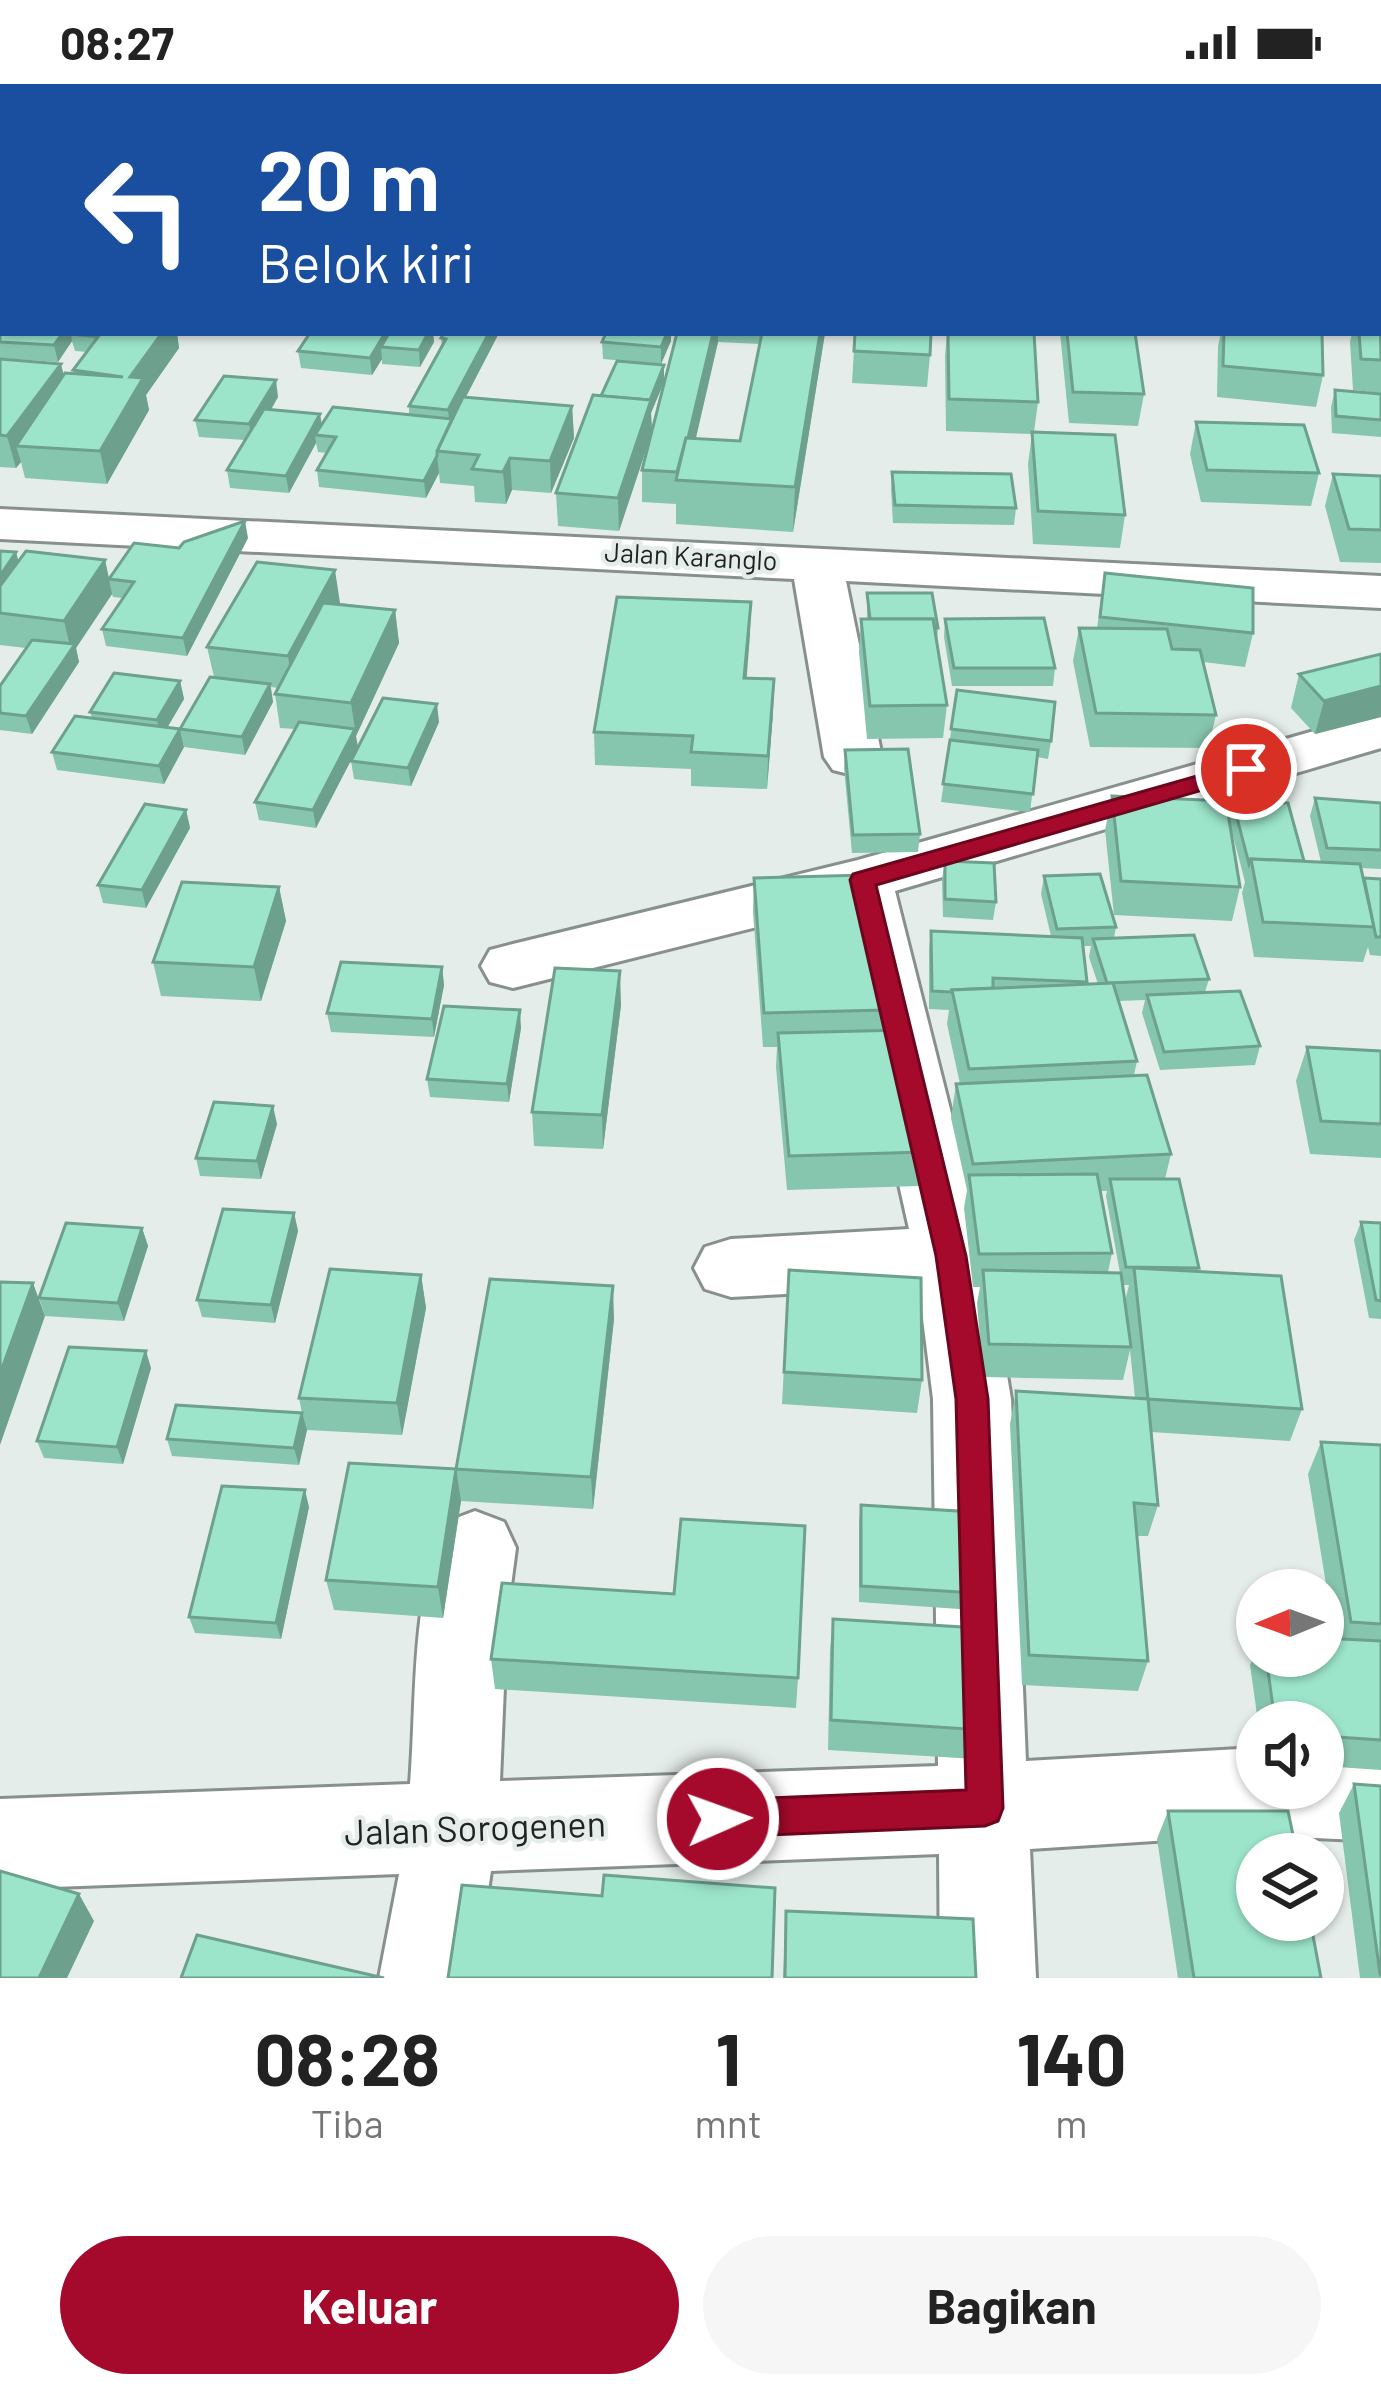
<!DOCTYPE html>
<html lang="id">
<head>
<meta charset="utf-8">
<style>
  body { margin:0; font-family:Barlow,sans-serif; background:#f6f6f6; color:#222; height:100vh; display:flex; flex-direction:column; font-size:45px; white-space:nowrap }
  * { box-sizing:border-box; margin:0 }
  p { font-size:39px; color:#767676 }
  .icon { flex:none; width:66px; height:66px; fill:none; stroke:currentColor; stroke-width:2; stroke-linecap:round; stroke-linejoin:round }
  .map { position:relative; height:1894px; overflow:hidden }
  .drawer { display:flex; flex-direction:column; background:#fff; flex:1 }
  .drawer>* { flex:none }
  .guide { position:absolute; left:0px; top:0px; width:1383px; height:252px; box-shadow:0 3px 9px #0004; background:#1a4fa0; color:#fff; overflow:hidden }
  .needle { width:78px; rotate:269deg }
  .fabs { position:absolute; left:1236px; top:1485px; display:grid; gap:24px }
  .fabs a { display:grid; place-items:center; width:108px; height:108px; border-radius:50%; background:#fff; box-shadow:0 3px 9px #0004; font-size:60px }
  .pin { position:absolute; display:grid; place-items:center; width:102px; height:102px; color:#fff; margin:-51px; border:6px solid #fff; border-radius:50%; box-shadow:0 3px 12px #0007 }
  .me { position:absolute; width:132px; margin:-66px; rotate:88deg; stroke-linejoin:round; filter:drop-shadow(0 0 9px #0008) }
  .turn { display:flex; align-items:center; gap:42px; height:252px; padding:0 60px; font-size:54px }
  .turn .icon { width:156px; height:156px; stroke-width:2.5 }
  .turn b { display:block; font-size:84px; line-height:102px }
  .eta { display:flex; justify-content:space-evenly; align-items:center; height:204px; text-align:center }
  .eta b { font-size:72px; font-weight:700; line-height:84px }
  .cta { display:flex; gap:24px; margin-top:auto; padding:24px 60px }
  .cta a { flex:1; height:138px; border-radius:72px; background:#a5092c; color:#fff; font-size:48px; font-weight:700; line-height:138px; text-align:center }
  .cta a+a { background:#f6f6f6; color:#222 }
  .status { display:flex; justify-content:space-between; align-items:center; height:84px; padding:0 60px; background:#fff; direction:ltr }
  .status svg { height:33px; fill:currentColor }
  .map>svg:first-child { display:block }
</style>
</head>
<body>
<div class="status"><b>08:27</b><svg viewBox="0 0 49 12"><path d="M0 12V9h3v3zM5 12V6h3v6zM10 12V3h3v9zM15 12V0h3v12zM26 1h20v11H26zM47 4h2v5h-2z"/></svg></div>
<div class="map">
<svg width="1381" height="1894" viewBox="0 0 1381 1894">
  <rect width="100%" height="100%" fill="#e5edea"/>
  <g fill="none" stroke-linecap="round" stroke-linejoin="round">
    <g stroke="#88908d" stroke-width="6">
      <g id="street">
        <polygon points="657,0 693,0 693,1 658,3"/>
        <polygon points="0,425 1381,492 1381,524 846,497 882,673 873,686 853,691 833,686 824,673 794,495 0,455"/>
        <path d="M1381,628V664L895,807L987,1172L1011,1315L1026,1677L1257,1664V1704H1323V1667L1381,1669V1757L1248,1751L1030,1765L1036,1894H940L939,1770L491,1787L475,1894H379L399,1790L0,1805V1715L410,1700C417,1616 410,1515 446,1438L475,1427L504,1438L516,1464L507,1532L500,1697L938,1682L933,1315L919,1203L731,1213L705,1205L694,1184L705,1163L731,1155L909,1145L837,823L513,904L490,898L481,882L490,866L513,860L858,776Z"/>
      </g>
    </g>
    <g stroke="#88908d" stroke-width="6">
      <rect id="secondary" x="1380" y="210" width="1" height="26"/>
    </g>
    <use href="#street" fill="#fff" fill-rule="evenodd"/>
    <use href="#secondary" fill="#bee9dd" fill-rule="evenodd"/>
  </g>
  <g fill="#86c5ae" fill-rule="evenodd">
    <polygon points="1070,0 1134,0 1133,3 1071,3"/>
    <polygon points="1139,0 1229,0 1229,3 1140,3"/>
    <polygon points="1236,0 1308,0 1307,3 1236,3"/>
    <rect x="0" y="115" width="3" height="97"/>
    <polygon points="0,226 3,249 177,249 179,264 146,311 149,326 107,400 25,394 21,378 16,384 0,383 0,275 64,290 74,290 73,286 87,268 75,267 72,257 58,278 0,274"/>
    <polygon points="1381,229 1381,309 1353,306 1350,258 1352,249 1380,249"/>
    <polygon points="310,249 433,249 434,258 420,283 382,280 382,275 372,291 301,284 298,267"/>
    <polygon points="444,249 499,249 466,313 572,322 574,354 551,409 512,406 506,420 475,418 474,402 440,399 439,389 426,414 319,403 317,386 327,369 318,368 316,359 289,409 230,404 227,386 245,356 199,353 195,336 278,313 271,326 322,340 409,330 409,322 442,263 441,254"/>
    <polygon points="554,249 591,249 590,252"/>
    <path d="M677,249H825L793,448L676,440V420L642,418V386L651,351L619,447L558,442L556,409L601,312L664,281V298L651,329L652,347ZM718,258L760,260L740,357L696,354Z"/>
    <polygon points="855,249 930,271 927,303 852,299"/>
    <polygon points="947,249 1034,249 1038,318 1034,348 1125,431 1120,464 1033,460 1028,380 1032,350 946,347 945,272"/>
    <polygon points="1060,249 1135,249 1144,310 1138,342 1069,339"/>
    <polygon points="1221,249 1322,249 1323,291 1316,323 1217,313 1218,262"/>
    <polygon points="671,257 661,280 603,275 602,258"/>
    <polygon points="1335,306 1381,310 1381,353 1332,349 1331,323"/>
    <polygon points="1196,338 1319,389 1311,422 1201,418 1190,370"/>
    <polygon points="892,388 1016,424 1014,441 893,439 891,406"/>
    <polygon points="1333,390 1381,392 1381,479 1340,478 1325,422"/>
    <polygon points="248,454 187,572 106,562 102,545 123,514 113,513 112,510 76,564 79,578 32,650 0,646 0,602 26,564 0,561 0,467 18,477 105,476 109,494 179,464"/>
    <polygon points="1105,489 1253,549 1245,583 1203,578 1216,631 1208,664 1090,663 1073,577 1079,544 1097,544"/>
    <polygon points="867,509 938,544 937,558 947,621 943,654 867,655 859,568 861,535 867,535"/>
    <polygon points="751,518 746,594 773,629 767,705 691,702 691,685 595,681 594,648"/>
    <polygon points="340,519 395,526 399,559 356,652 316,744 259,736 255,718 295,645 280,644 275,610 278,604 271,603 273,618 245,671 184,663 180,645 214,593 207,563"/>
    <polygon points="945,535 1055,584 1053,602 952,602 944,553"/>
    <polygon points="1381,570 1381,633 1315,650 1291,624 1299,590"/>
    <polygon points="180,597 184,615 167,644 184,663 164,700 57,686 52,668 92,634 90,628"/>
    <polygon points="957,606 1051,657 1048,675 1037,673 1030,728 941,718"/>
    <polygon points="439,638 411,702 354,695 351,677"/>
    <polygon points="845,666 920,750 918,768 852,769 844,684"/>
    <polygon points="1112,712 1229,735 1233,718 1304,777 1321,778 1310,732 1315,714 1381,719 1381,785 1361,784 1364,794 1381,795 1381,872 1370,871 1368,863 1363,878 1254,873 1242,809 1245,798 1230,740 1240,803 1232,837 1114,831 1105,746"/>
    <polygon points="186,726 190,744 146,824 103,819 98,801"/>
    <polygon points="945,777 996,818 993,836 943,833 942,795"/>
    <path d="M1044,792L1116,843L1114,854L1209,895L1205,908L1260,962L1255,981L1160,986L1142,929L1145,916L1119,917L1137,977L1134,991L1171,1070L1165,1095L1199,1184L1198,1187L1302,1325L1290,1357L1151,1348L1158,1421L1148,1452H1137L1148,1577L1138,1607L1022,1601L1010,1340L1016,1307L1135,1314L1130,1266L1123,1296L983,1293L977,1219L980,1203H973L964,1124L967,1106L951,1034L956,1000H960L947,940L949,926L929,925V865L931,847L1051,852L1041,810ZM1083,862H1091L1089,873L1098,900H1086ZM1100,1107H1107L1106,1112L1120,1189L1108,1188L1112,1169ZM1123,1201H1129L1125,1217Z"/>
    <polygon points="754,794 885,926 883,947 924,1068 919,1102 787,1106 776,983 777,963 763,963 753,828"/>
    <polygon points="279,803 286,837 261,917 161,912 153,878"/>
    <polygon points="442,883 444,901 434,953 331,948 327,929"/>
    <polygon points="621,921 603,1065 534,1062 532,1028"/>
    <polygon points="521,944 509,1018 430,1013 427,995"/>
    <polygon points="1307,963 1381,967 1381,1074 1310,1070 1296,997"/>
    <polygon points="277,1040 261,1095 200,1092 196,1074"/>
    <polygon points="294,1129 298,1147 275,1239 202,1233 197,1216"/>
    <polygon points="1361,1138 1381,1139 1381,1235 1369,1234 1354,1156"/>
    <polygon points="142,1144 148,1162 124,1237 45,1232 39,1214"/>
    <polygon points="789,1186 922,1296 917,1329 782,1320"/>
    <polygon points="421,1191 426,1224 402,1351 307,1346 299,1381 172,1372 167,1355 302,1329 299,1314"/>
    <polygon points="614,1235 593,1425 461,1417 443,1534 334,1526 326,1496 456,1385"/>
    <polygon points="151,1284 123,1380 44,1374 37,1357"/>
    <polygon points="1321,1358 1381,1361 1381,1686 1323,1682 1323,1638 1258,1638 1250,1581 1257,1565 1257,1572 1323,1572 1335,1555 1308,1390"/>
    <polygon points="861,1421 976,1509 973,1526 859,1518 859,1438"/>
    <polygon points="309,1423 281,1555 195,1549 189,1533"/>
    <polygon points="674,1510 798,1594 796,1624 495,1605 491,1575"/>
    <polygon points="833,1535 982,1646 975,1675 828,1666 830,1565"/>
    <polygon points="1354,1700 1381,1702 1381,1894 1360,1894 1339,1729"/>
    <polygon points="1168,1727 1321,1894 1178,1894 1157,1755"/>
    <polygon points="786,1827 976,1894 783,1894"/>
  </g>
  <g fill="#6da08d">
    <polygon points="397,0 415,0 413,3 397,3"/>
    <polygon points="3,52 3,89 0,93 0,56"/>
    <polygon points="3,159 3,196 0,196 0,163"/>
    <polygon points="63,249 78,249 71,250 72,257 58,278 54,261"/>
    <polygon points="162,249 177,249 179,264 146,311 149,326 107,400 100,367 130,293"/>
    <polygon points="385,249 397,249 381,263 382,275 372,291 370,274"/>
    <polygon points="428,249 433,249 434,258 420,283 419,266"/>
    <polygon points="489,249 499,249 450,343 448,326"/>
    <polygon points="667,249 671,249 671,257 661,280 661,263"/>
    <polygon points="713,249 718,249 718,258 686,396 680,388"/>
    <polygon points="820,249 825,249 793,448 795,403"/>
    <polygon points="61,280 69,312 16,362 21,378 16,384 7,352"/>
    <polygon points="664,281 664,298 651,329 652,348 619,447 618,414 648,321"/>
    <polygon points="276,296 278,313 252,357 249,340"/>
    <polygon points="572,322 574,354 551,409 550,377"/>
    <polygon points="320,330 323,347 315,351 316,359 289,409 286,392"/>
    <polygon points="437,372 439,389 426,414 424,397"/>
    <polygon points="510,374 512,406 506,420 503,388"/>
    <polygon points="245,437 248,454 187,572 183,554"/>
    <polygon points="16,468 25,501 0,529 0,492"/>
    <polygon points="105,476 112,510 76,564 79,578 32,650 26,632 71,566 64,537"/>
    <polygon points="335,486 340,519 293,606 288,572"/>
    <polygon points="751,518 750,551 744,628 744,594"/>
    <polygon points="395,526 399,559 356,652 358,663 316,744 313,726 355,645 351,619"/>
    <polygon points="774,595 773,629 767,705 768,672"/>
    <polygon points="180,597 184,615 161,654 157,636"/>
    <polygon points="270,600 273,618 245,671 242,653"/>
    <polygon points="1381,602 1381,633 1315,650 1324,617"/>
    <polygon points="437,620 439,638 411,702 408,684"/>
    <polygon points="180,645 184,663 164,700 159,682"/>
    <polygon points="186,726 190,744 146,824 142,806"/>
    <polygon points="279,803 286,837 261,917 254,883"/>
    <polygon points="442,883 444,901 434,953 432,935"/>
    <polygon points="620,887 621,921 603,1065 602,1031"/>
    <polygon points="520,926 521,944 509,1018 507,1000"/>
    <polygon points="273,1022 277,1040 261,1095 257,1077"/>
    <polygon points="294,1129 298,1147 275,1239 271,1221"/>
    <polygon points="142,1144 148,1162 124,1237 118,1219"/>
    <polygon points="421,1191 426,1224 402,1351 397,1319"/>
    <polygon points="33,1199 45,1232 0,1361 0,1290"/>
    <polygon points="613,1202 614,1235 593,1425 591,1393"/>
    <polygon points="146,1267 151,1284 123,1380 117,1363"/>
    <polygon points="302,1329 307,1346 299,1381 294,1364"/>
    <polygon points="456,1385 461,1417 443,1534 438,1503"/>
    <polygon points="305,1406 309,1423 281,1555 276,1539"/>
    <polygon points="79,1810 94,1837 67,1894 39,1894"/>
  </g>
  <g fill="#9ce5ca" stroke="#6da08d" stroke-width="3">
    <polygon points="0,0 75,0 73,3"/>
    <polygon points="248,0 306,0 304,3 245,3"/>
    <polygon points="322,0 354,0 390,2 320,3"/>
    <polygon points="454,0 512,0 511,3 453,3"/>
    <polygon points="735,0 846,0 845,3 734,3"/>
    <rect x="958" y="0" width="57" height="3"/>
    <polygon points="0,1 40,3 3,3 3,52 0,56"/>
    <polygon points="602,1 674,3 602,3"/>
    <polygon points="1335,1 1381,3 1381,25 1380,3 1336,3"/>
    <polygon points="0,115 3,115 3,159 0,163"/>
    <polygon points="3,222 3,249 63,249 54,261 0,258 0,226"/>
    <polygon points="1380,229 1381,276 1361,275 1359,249 1380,249"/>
    <polygon points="72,249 101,249 99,253 71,250"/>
    <polygon points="101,249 162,249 130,293 143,294 100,367 16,362 65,289 123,293 73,286"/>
    <polygon points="310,249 385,249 370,274 298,267"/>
    <polygon points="389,249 428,249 419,266 381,263"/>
    <polygon points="444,249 489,249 448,326 409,322 446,255 441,254"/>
    <polygon points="606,249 667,249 661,263 602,258"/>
    <polygon points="677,249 713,249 688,354 686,354 677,388 642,386"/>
    <polygon points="762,249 820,249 795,403 676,396 686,354 740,357"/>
    <polygon points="855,249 931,249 930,271 854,267"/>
    <polygon points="948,249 1034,249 1038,318 949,315"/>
    <polygon points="1067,249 1135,249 1144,310 1073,308"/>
    <polygon points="1224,249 1322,249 1323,291 1223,282"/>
    <polygon points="0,275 61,280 7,352 0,351"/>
    <polygon points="617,277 664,281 650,316 601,312"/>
    <polygon points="224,292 276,296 249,340 195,336"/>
    <polygon points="1335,306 1381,310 1381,336 1336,332"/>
    <polygon points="593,311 651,316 618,414 556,409"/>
    <polygon points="463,313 572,322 550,377 510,374 503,388 472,385 479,371 437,367"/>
    <polygon points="333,323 452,335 437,367 437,372 424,397 317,386 336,353 315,351"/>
    <polygon points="264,325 320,330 286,392 227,386"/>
    <polygon points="1196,338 1304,341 1319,389 1207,386"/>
    <polygon points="1032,348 1115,351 1125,431 1038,427"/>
    <polygon points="892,388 1011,390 1016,424 895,421"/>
    <polygon points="1333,390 1381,392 1381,446 1349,445"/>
    <polygon points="245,437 183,554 102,545 134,498 109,495 134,459 179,464 184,458"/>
    <polygon points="0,467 16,468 0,492"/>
    <polygon points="26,467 105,476 64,537 0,529 0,502"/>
    <polygon points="257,478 335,486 288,572 207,563"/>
    <polygon points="1105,489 1253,504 1253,549 1100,533"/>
    <polygon points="867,509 932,509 938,544 935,544 933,535 870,535"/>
    <polygon points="617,513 751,518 744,594 774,595 768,672 691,668 693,652 594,648"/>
    <polygon points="323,519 395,526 351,619 275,610"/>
    <polygon points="1044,534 1055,584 954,584 945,535"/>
    <polygon points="861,535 933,535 947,621 870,622"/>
    <polygon points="1079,544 1167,545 1172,565 1200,566 1216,631 1096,629"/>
    <polygon points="32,556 75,560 26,632 0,629 0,602"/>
    <polygon points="1381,570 1381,602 1324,617 1299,590"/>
    <polygon points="114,589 180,597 157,636 90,628"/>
    <polygon points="210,593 270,600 242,653 180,645"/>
    <polygon points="957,606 1055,618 1051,657 951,645"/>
    <polygon points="383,614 437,620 408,684 351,677"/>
    <polygon points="75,632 180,645 159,682 52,668"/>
    <polygon points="299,638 355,645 313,726 255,718"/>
    <polygon points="950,656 1038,666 1033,710 943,700"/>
    <polygon points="908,665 920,750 853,751 845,666"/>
    <polygon points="1112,712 1226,717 1240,803 1121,797"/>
    <polygon points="1315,714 1381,719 1381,766 1327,764"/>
    <polygon points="1233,718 1288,719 1304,777 1251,775 1249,780"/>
    <polygon points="145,720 186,726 142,806 98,801"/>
    <polygon points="1251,775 1360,780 1374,843 1263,838"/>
    <polygon points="945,777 994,779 996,818 945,815"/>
    <polygon points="1100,790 1116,843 1057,845 1044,792"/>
    <polygon points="866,791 885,926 764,929 754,794"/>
    <polygon points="1364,794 1381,795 1381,853 1376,853"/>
    <polygon points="182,798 279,803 254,883 153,878"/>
    <polygon points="931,847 1082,854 1087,898 993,894 993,904 952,906 952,908 932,907"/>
    <polygon points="1194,851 1209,895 1107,899 1093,855"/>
    <polygon points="341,878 442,883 432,935 327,929"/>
    <polygon points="555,884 620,887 602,1031 532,1028"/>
    <polygon points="1113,899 1137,977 969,985 952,906"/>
    <polygon points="1240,907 1260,962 1164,968 1147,911"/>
    <polygon points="444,922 520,926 507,1000 427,995"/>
    <polygon points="905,946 924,1068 789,1072 778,949"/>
    <polygon points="1307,963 1381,967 1381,1040 1321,1037"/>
    <polygon points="1147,991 1171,1070 973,1080 956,1000"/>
    <polygon points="214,1018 273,1022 257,1077 196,1074"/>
    <polygon points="1097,1090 1112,1169 979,1170 969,1091"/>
    <polygon points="1110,1095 1179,1095 1199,1184 1126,1183"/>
    <polygon points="223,1125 294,1129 271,1221 197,1216"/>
    <polygon points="1361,1138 1381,1139 1381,1217 1376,1216"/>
    <polygon points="66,1139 142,1144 118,1219 39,1214"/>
    <polygon points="1134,1184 1281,1192 1302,1325 1148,1315"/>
    <polygon points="330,1185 421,1191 397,1319 299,1314"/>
    <polygon points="789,1186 921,1194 922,1296 784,1288"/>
    <polygon points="983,1186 1121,1189 1131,1263 989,1260"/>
    <polygon points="490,1195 613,1202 591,1393 456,1385 438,1503 326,1496 349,1379 456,1385"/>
    <polygon points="0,1198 33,1199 0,1290"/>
    <polygon points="69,1263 146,1267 117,1363 37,1357"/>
    <polygon points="1016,1307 1148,1315 1158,1421 1134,1419 1148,1577 1029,1571"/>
    <polygon points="176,1321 302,1329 294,1364 167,1355"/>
    <polygon points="1321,1358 1381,1361 1381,1540 1351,1538"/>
    <polygon points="222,1402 305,1406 276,1539 189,1533"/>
    <polygon points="861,1421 973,1428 976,1509 861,1502"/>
    <polygon points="681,1435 805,1442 798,1594 491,1575 502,1499 674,1510"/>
    <polygon points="833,1535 978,1544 982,1646 831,1636"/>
    <polygon points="1323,1554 1381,1557 1381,1656 1323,1652 1323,1638 1275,1638 1266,1572 1323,1572"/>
    <polygon points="1354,1700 1381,1702 1381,1891 1380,1890"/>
    <polygon points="1168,1727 1288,1727 1297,1770 1257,1770 1257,1836 1310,1836 1321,1894 1194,1894"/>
    <polygon points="0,1787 79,1810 39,1894 0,1894"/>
    <polygon points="604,1791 775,1804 772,1894 448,1894 462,1801 602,1812"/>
    <polygon points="786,1827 973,1835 976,1894 785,1894"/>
    <polygon points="197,1851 384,1894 181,1894"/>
  </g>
  <polygon fill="#a5092c" stroke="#6b061d" stroke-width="3" points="1246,678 1258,685 1254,691 876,801 966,1172 988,1315 1003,1724 998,1737 985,1742 718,1753 705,1748 700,1735 705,1722 718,1716 966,1706 956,1315 936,1172 850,796 853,790"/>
  <g text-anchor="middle" stroke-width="9" stroke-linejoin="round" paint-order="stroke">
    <g font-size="27" fill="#202321" stroke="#e5edea">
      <text transform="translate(691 473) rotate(3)" y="9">Jalan Karanglo</text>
    </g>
    <g font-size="36" fill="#202321" stroke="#e5edea">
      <text transform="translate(475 1744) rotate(-2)" y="13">Jalan Sorogenen</text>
    </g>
  </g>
</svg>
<div class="fabs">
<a><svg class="needle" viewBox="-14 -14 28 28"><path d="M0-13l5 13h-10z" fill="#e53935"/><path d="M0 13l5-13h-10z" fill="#767676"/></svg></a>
<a><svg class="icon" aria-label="sound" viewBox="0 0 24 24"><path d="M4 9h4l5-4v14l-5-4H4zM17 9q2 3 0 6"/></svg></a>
<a><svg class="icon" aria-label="layers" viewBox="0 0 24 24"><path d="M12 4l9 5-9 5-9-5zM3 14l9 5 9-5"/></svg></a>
</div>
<div class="pin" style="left:1246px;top:685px;background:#d93025"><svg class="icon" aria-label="arrive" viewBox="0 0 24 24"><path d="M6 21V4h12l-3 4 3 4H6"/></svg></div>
<svg class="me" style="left:718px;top:1735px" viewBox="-20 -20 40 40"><circle r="17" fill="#a5092c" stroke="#fff" stroke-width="3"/><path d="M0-11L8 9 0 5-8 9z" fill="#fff"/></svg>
<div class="guide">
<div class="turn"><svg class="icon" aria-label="left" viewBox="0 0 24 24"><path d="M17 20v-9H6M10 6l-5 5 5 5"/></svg><div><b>20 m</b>Belok kiri</div></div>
</div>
</div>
<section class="drawer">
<div class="eta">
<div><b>08:28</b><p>Tiba</p></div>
<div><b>1</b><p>mnt</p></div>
<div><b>140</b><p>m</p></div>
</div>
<div class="cta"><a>Keluar</a><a>Bagikan</a></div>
</section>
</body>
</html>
